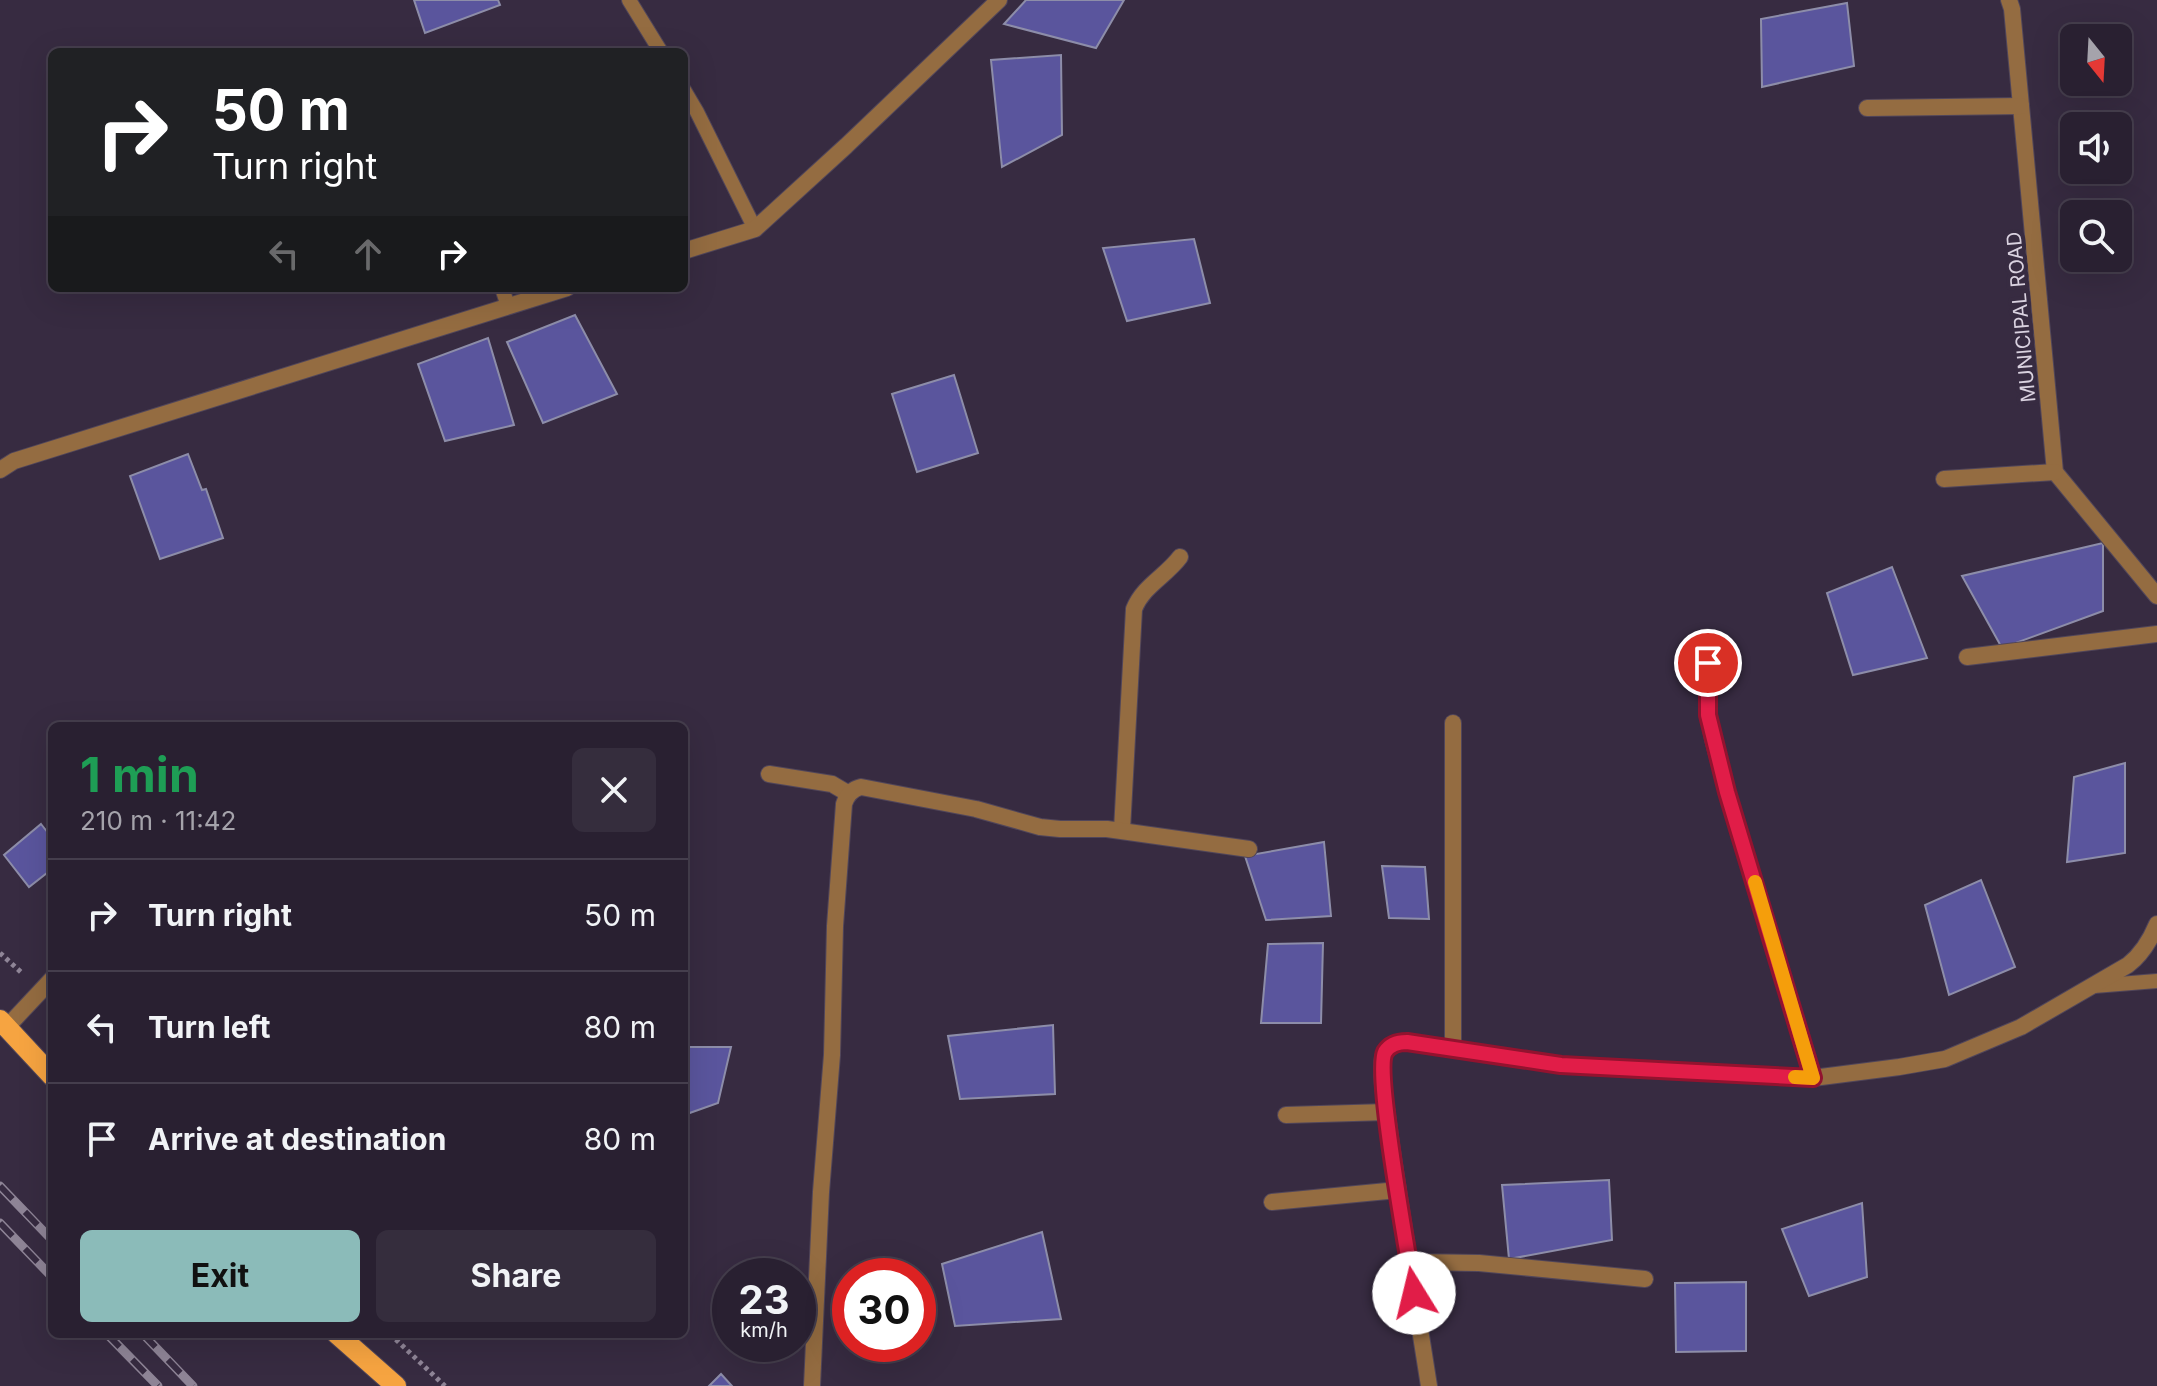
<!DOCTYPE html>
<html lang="en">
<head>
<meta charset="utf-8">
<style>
  body { margin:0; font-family:Inter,sans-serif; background:#352d3d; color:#f1f3f6; height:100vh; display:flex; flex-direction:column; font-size:30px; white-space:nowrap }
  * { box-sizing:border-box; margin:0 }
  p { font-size:26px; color:#a5a3ab }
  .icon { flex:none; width:44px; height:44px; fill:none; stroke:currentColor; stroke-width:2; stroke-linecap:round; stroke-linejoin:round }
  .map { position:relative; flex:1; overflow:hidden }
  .details { position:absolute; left:48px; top:722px; width:640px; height:616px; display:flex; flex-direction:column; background:#292031; border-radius:12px; box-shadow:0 8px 32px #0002,0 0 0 2px #453e4d }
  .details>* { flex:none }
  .top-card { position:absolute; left:48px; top:48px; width:640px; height:244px; border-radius:12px; box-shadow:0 8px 32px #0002,0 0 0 2px #453e4d; background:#202124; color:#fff; overflow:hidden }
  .needle { width:52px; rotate:162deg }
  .fabs { position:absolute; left:2060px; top:24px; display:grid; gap:16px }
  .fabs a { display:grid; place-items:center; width:72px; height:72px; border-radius:12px; background:#292031; box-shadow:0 8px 32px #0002,0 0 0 2px #453e4d; font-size:40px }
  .speed { position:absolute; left:712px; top:1258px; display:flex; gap:16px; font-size:40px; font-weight:700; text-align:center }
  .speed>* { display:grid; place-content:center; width:104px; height:104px; border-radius:50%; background:#292031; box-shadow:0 8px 32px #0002,0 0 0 2px #453e4d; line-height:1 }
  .speed small { font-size:20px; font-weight:400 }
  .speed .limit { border:12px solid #d22; background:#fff; color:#111 }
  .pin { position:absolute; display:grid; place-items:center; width:68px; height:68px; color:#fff; margin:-34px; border:4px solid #fff; border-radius:50%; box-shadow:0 2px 8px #0007 }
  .me { position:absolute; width:88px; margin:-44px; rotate:351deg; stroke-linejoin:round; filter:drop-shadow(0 0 6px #0008) }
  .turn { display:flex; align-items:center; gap:28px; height:168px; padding:0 32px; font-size:36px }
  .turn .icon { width:104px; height:104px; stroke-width:2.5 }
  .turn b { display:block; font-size:56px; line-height:68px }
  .lanes { display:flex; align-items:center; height:76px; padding:0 32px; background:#0003; justify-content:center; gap:40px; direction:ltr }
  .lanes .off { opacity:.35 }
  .round { display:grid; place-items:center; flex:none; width:84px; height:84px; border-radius:12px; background:#352d3d }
  .overview { display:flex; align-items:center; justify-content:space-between; height:136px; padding:0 32px }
  h1 { font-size:48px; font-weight:700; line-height:60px; color:#1e9e55 }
  .action { display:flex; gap:16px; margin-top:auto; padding:16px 32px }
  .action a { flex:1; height:92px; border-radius:12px; background:#8bbbb9; color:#111; font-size:32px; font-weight:700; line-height:92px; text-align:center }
  .action a+a { background:#352d3d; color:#f1f3f6 }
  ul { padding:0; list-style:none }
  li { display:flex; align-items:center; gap:24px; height:112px; padding:0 32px; border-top:2px solid #453e4d }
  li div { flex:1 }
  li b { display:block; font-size:30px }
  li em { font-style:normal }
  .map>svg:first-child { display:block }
</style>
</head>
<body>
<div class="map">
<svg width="2157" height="1386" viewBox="0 0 2157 1386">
  <rect width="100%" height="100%" fill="#372b41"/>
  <g fill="#5a559d" stroke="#8d8da9" stroke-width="2">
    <polygon points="414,0 498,0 500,5 425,33"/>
    <polygon points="1026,0 1124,0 1096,48 1004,24"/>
    <polygon points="1847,3 1854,66 1762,87 1761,19"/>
    <polygon points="1061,55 1062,135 1002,167 991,60"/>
    <polygon points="1194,239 1210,303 1127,321 1103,248"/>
    <polygon points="575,315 617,394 543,423 507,342"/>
    <polygon points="488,338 514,425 445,441 418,364"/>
    <polygon points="954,375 978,453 917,472 892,394"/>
    <polygon points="188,454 202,490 206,489 223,538 160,559 130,476"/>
    <polygon points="2103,543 2103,611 2002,648 1962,576"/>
    <polygon points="1892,567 1927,658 1853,675 1827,593"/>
    <polygon points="2125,763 2125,853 2067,862 2074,777"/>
    <polygon points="41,824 52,838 52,869 29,887 4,855"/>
    <polygon points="1324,842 1331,916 1266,920 1245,856"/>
    <polygon points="1382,866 1425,867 1429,919 1389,918"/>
    <polygon points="1981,880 2015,967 1949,995 1925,905"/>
    <polygon points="1323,943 1321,1023 1261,1023 1268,944"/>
    <polygon points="1053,1025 1055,1094 960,1099 948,1036"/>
    <polygon points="684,1047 731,1047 718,1103 684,1115"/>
    <polygon points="1609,1180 1612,1240 1509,1259 1502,1185"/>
    <polygon points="1862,1203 1867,1277 1809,1296 1782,1229"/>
    <polygon points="1042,1232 1061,1319 955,1326 942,1264"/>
    <polygon points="1746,1282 1746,1351 1676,1352 1675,1283"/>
    <polygon points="721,1374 732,1386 709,1386"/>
  </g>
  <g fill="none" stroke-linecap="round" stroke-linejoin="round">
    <g stroke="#51465a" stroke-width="16">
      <g id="service">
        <polyline points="629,0 661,52"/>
        <polyline points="684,90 697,112 755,229"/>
        <polyline points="502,288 508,306"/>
        <polyline points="2094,986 2157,981"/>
      </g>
    </g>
    <g stroke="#51465a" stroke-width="18">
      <g id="minor">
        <polyline points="2009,0 2012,9 2055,472 2157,596"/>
        <polyline points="1867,108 2021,106"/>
        <polyline points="684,251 755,229 846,146 999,0"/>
        <polyline points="0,470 14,461 567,288"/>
        <polyline points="1944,479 2055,472"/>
        <polyline points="1707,637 1708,715 1713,739 1727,792 1813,1078"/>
        <polyline points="1967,657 2157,634"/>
        <polyline points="769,774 832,784 849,794"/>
        <path d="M1122,830L1134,609C1143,586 1166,576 1180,557"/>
        <polyline points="7,1027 52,979"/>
        <polyline points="1453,1049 1453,723"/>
        <polyline points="1286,1115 1387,1112"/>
        <polyline points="1272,1202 1398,1190"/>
        <polyline points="1409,1262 1479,1263 1645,1279"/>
        <path d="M812,1386L821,1192L832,1055L835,926L844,804C847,795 852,789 861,787L976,809L1040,827L1060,829H1107L1249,849"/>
        <path d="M1429,1386C1416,1303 1402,1220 1390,1137C1388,1117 1379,1075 1383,1057C1386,1046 1396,1042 1407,1042L1561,1065L1813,1078L1899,1067L1945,1059L2021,1027L2128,965C2142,954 2150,941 2157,924"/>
      </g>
    </g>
    <g stroke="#51465a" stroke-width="22">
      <g id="primary">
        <polyline points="0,1020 52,1076"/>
        <polyline points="337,1334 396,1386"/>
      </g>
    </g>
    <g stroke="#8f8597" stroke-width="5" stroke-dasharray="4 4" stroke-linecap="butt">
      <polyline points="0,953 23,974"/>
      <polyline points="390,1334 445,1386"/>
    </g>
    <use href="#service" stroke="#946c41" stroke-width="14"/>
    <use href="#minor" stroke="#946c41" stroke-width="16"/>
    <use href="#primary" stroke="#f6a441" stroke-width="20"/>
    <g stroke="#8e8496" stroke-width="9">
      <g id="rail">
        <polyline points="0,1186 52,1240"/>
        <polyline points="0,1223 52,1277"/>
        <polyline points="107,1334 158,1386"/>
        <polyline points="143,1334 193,1386"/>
      </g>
    </g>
    <use href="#rail" stroke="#372b41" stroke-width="6" stroke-dasharray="18" stroke-linecap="butt"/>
  </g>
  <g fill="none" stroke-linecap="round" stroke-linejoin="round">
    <g stroke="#92132f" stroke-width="20">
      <path id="route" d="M1414,1293C1409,1259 1374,1072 1385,1052C1390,1044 1398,1042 1407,1042L1561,1065L1813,1078L1727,792L1708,715V663"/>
    </g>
    <use href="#route" stroke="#e11d48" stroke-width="14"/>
    <polyline stroke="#f59e0b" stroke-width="14" points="1755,882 1813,1078 1795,1077"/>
  </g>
  <g text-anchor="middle" stroke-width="8" stroke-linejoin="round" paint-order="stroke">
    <g font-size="20" fill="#d9d1df" stroke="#372b41">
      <text transform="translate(2021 317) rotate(-95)" y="7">MUNICIPAL ROAD</text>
    </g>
  </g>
</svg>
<div class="fabs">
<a><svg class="needle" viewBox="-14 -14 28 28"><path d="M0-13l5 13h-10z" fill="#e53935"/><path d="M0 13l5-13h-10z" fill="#a5a3ab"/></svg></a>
<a><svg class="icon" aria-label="sound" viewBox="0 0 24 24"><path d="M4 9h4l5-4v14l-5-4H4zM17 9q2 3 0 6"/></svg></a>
<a><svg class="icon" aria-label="search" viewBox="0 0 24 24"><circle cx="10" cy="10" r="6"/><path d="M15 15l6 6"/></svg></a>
</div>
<div class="speed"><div>23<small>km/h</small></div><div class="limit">30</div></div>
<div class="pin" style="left:1708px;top:663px;background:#d93025"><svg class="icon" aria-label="arrive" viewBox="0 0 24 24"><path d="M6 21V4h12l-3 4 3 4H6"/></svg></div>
<svg class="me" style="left:1414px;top:1293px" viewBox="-20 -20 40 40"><circle r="19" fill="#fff"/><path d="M0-13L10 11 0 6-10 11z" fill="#e11d48"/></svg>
<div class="top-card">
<div class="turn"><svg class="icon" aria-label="right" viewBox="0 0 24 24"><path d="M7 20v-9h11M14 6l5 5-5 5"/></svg><div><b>50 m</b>Turn right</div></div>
<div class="lanes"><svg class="icon off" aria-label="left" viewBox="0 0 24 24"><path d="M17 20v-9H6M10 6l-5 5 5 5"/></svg><svg class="icon off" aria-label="ahead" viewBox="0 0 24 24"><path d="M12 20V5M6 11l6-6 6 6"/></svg><svg class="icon" aria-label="right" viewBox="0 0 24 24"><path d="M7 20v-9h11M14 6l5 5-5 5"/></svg></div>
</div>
<section class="details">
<div class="overview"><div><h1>1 min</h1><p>210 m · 11:42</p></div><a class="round"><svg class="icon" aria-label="close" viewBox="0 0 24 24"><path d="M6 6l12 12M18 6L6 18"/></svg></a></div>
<ul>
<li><svg class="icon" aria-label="right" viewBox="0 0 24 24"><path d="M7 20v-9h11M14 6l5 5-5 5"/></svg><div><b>Turn right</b></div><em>50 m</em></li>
<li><svg class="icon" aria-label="left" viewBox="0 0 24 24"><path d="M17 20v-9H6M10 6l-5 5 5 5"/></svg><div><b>Turn left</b></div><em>80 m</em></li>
<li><svg class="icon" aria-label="arrive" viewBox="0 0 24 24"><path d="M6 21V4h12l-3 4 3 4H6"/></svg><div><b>Arrive at destination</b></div><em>80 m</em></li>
</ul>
<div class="action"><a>Exit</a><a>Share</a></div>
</section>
</div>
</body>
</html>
